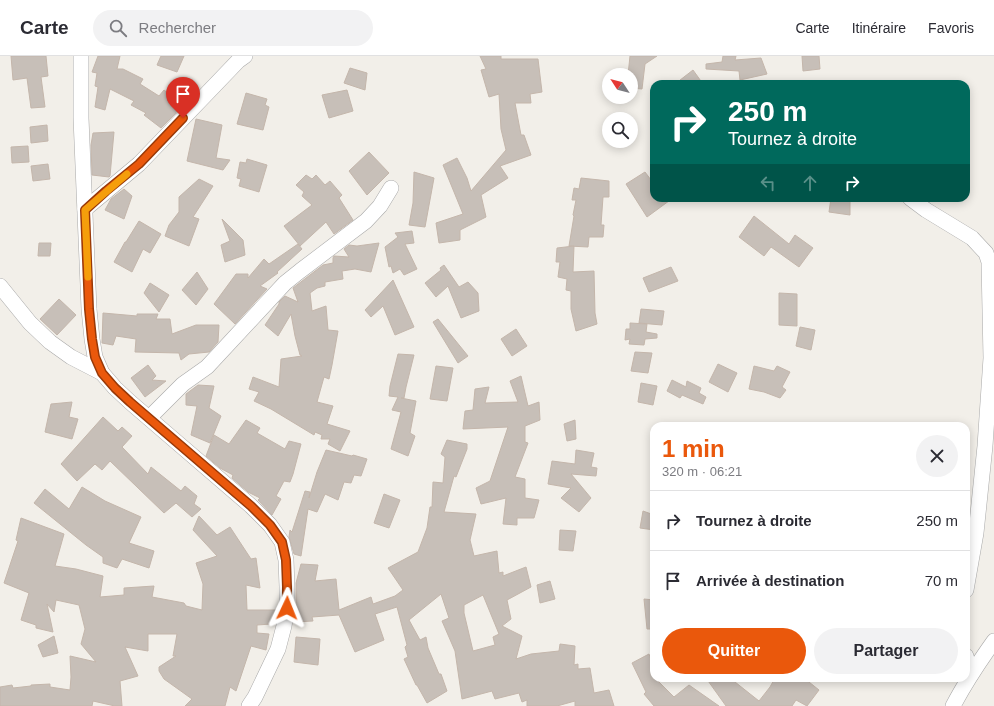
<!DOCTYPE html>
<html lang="fr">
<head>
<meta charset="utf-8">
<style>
  body { margin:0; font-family:Helvetica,sans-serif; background:#f2f2f3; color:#2b2b33; height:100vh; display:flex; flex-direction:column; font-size:15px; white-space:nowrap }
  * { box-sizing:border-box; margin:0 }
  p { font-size:13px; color:#7c7c81 }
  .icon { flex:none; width:22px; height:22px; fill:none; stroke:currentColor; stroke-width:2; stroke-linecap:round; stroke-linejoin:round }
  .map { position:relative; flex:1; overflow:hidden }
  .drawer { position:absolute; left:650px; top:366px; width:320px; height:260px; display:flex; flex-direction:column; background:#fff; border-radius:12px; box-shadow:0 2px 10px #0003 }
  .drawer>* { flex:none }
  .top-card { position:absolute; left:650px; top:24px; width:320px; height:122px; border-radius:12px; box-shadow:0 2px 10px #0003; background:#00695c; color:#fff; overflow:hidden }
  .needle { width:26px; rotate:306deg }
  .controls { position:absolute; left:602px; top:12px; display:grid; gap:8px }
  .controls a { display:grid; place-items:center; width:36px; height:36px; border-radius:50%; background:#fff; box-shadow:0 2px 10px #0003; font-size:20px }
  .pin { position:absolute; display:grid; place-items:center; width:34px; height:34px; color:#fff; margin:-41px -17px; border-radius:50% 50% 50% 0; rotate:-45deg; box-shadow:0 0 4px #0007 }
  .pin .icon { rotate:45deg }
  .me { position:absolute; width:44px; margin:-22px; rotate:2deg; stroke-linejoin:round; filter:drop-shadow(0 0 3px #0008) }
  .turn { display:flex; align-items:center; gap:14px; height:84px; padding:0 12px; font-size:18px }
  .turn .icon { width:52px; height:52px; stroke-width:2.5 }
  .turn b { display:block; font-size:28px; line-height:34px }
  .lanes { display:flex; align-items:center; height:38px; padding:0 12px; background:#0003; justify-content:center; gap:20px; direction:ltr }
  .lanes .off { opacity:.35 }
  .round { display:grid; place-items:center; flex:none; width:42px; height:42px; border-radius:21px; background:#f2f2f3 }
  .overview { display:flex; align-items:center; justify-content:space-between; height:68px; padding:0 12px }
  h1 { font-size:24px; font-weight:700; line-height:30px; color:#ea580c }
  .cta { display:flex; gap:8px; margin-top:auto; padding:8px 12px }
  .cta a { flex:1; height:46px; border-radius:24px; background:#ea580c; color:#fff; font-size:16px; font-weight:700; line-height:46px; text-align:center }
  .cta a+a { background:#f2f2f3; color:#2b2b33 }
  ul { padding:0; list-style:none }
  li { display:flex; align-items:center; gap:12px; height:60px; padding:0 12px; border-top:1px solid #e1e1e2 }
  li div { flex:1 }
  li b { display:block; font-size:15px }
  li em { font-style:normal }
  header { display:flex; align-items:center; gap:24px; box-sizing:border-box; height:56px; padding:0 20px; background:#fff; border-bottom:1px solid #e1e1e2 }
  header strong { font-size:19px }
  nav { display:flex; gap:22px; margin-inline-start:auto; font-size:14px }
  .search { width:280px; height:36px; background:#f2f2f3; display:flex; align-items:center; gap:10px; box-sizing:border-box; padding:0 14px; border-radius:22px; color:#7c7c81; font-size:15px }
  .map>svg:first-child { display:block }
</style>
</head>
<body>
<header>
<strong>Carte</strong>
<div class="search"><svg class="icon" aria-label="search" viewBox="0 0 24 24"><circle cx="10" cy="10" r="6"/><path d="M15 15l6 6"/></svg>Rechercher</div>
<nav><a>Carte</a><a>Itinéraire</a><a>Favoris</a></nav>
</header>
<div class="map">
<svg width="994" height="650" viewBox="0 0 994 650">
  <rect width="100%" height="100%" fill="#f2efe9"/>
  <g fill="#c7bfb8" stroke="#c4b6ab" fill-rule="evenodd">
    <polygon points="11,0 46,0 48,20 41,21 45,51 31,52 27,22 13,24"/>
    <polygon points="98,0 120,0 117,13 123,13 143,23 140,28 159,40 164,34 182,48 175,58 161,72 144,59 146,57 131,49 134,45 110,33 105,54 95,51 98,31 95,30 97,17 92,16"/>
    <polygon points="161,0 184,0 177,16 157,9"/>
    <polygon points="480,0 501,0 501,3 538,3 542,36 530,38 531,47 515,47 521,79 524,79 531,99 500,110 508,122 481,139 486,161 460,174 460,184 439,187 436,167 463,158 443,109 457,102 467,122 471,135 506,94 501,73 499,38 489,41 481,14 486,13"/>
    <polygon points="630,0 657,0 645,8 642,33 631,32 631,19 628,19"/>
    <polygon points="723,0 736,0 735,4 761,2 767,18 740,24 739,15 706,13 706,8 722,6"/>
    <polygon points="802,0 819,0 820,13 803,15"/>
    <polygon points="350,12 367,17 365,34 344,27"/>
    <polygon points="693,14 703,28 675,28"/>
    <polygon points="347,34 353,55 329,62 322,39"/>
    <polygon points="246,37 267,43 265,49 269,51 263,74 237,68"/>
    <polygon points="196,63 222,69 216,102 230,104 223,114 187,105"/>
    <polygon points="47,69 48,85 31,87 30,71"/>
    <polygon points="114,76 110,120 109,121 92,119 91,89 93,77"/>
    <polygon points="28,90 29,106 12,107 11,91"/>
    <polygon points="369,96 389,117 367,139 349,115"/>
    <polygon points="247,103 267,109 259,136 239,130 241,123 237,122 240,106 246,107"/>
    <polygon points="48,108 50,123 33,125 31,110"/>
    <polygon points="414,116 434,122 425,171 409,169 413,147"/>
    <polygon points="645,116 654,128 654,142 673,142 647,161 626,128"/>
    <polygon points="306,119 312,123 316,119 325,129 330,125 342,139 339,142 353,164 334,178 326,166 300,190 284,170 312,149 302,140 304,136 296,129"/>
    <polygon points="581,122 609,125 609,141 603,141 601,169 604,169 603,181 589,181 588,191 569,190 574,160 573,159 576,144 572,144 574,132 579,133"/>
    <polygon points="199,123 213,130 193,161 199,163 189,190 165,180 169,169 179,156 179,141"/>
    <polygon points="124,133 132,140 124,163 105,154 111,143"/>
    <polygon points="831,142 850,142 850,159 829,156"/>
    <polygon points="754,160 789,188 795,179 813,192 799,211 771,191 764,200 739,181"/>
    <polygon points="222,163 243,184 245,199 225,206 221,189 230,185"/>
    <polygon points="139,165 161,178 150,197 143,193 132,216 114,206 125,186 126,186"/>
    <polygon points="412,175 414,187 405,188 417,213 404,219 400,213 393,217 391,210 389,211 385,191 398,181 395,177"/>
    <polygon points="39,187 51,187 50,200 38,200"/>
    <polygon points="379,187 371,216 355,213 342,215 343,223 325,226 325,230 317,232 310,237 312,255 326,250 328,274 338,275 332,309 329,323 324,321 317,346 333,350 327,368 350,375 340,395 328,388 330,383 321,383 322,379 315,376 314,379 271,353 254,345 259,336 249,333 253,321 279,331 281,303 302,300 300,299 295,280 291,258 278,280 265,269 279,248 279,246 285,240 298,246 293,232 323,209 333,207 333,202 334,200 349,201 344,193 349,189 357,190"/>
    <polygon points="298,188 302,193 277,216 278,217 260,230 267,233 235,268 214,248 236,218 248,218 248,222 264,203 269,208"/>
    <polygon points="574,190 573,216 594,215 595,257 597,268 576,275 571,253 571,235 566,234 567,223 558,221 560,206 556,206 557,192"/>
    <polygon points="444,209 459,231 468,226 478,237 479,255 461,262 448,230 436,241 425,227 441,214 440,212"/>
    <polygon points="671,211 678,225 649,236 643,222"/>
    <polygon points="197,216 208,233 196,249 182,234"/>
    <polygon points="393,224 414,271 395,279 383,250 371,261 365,254"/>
    <polygon points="150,227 169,239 159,256 144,237"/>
    <polygon points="779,237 797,238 797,270 779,269"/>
    <polygon points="59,243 76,259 57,279 40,263"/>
    <polygon points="641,253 664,255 662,269 639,267"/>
    <polygon points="103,257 137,260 137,258 158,258 156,263 170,263 172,278 196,269 219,269 218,286 209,296 189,298 181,304 179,297 135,296 136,283 116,280 113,289 102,287"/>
    <polygon points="438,263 468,300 458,307 433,266"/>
    <polygon points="630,267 647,268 646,276 657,278 657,282 645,283 644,289 629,288 630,283 625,284 626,273 630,273"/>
    <polygon points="800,271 815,274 811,294 796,290"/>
    <polygon points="516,273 527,290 512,300 501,283"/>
    <polygon points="635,296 652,297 648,317 631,315"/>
    <polygon points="398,298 414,299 406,331 404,342 401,342 416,345 410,377 415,380 408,400 391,393 401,356 392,354 398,341 389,340 390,330"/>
    <polygon points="718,308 737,317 728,336 709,326"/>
    <polygon points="148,309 156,320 152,324 166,325 145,341 131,322"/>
    <polygon points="436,310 453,312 447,345 430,343"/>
    <polygon points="754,310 774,315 777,310 790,316 782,331 786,334 780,342 764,336 749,333"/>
    <polygon points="521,320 528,350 539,346 540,364 525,370 525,386 528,387 515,421 525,423 525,442 539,444 534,462 517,462 517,469 503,468 506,442 481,448 476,432 490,425 508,371 463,373 465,355 473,354 475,333 489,331 485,347 518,346 510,325"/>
    <polygon points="672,324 686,331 687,325 701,332 699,337 706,341 703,348 682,339 680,342 667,335"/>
    <polygon points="641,327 657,330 653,349 638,346"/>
    <polygon points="198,329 214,330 209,352 221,360 210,387 191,379 197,350 186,349 186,338"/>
    <polygon points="72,346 69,361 78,363 72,383 45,376 51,348"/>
    <polygon points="103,361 118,375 122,371 132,380 122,391 148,418 151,411 181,435 185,430 197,440 194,448 201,453 192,461 176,447 164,457 110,405 102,414 95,408 77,425 61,408"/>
    <polygon points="246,364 260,372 257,377 285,393 289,385 301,388 293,418 290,426 284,425 276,440 281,443 272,459 258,444 260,442 248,436 232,422 233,419 220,412 206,400 214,379 229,388"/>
    <polygon points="575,364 576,383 567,385 564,368"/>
    <path d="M447,384L467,388V393L456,421L454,420L444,456L476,458L470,484L474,500L497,495L499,517L503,516V520L526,511L531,531L507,544L511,563L502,570L522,580L516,603L531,598L559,595L560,588L575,590L574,609L578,608V613L590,612L594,637L609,634L614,650H575V645L557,650H527V644L522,646L519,637L495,643L492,635L462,643L455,595L442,565L449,562L441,538L409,564L420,584L426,581L428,592L439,618H441L447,635L427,647L417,629H416L404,603L408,601L405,591L407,589L397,551L375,558L384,584L355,596L339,559L312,561L313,565L294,566L296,552V527L301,508L318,509L315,525L336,523L339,554L371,541L373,548L395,540L403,534L388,512L418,496L427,472L430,451H432L433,426L443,427L445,401L441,398ZM483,539L499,578L493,581L495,589L473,595L464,557V549Z"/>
    <polygon points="326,394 352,400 353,399 367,403 361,420 354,419 351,427 344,426 338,444 325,438 317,456 308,453 301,500 294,498 289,481 290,474 292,476 305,435 310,436 309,442 317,416"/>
    <polygon points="576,394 594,397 591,411 597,412 596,420 571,418 591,442 579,456 561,442 571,432 548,428 552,405 575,408"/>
    <polygon points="82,431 105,445 141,461 129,487 154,495 149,512 122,503 117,512 103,507 103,501 86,489 34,447 45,433 69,453"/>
    <polygon points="384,438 400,444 389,472 374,467"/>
    <polygon points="643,455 654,459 654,474 640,472"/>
    <polygon points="199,460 217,479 230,471 251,503 256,502 260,532 246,529 247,554 278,554 277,558 274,556 271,568 257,569 257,577 269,578 266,594 251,590 236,635 230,631 225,650 185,650 192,643 164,623 159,615 159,611 176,600 173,600 177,578 148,578 148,595 125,591 138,620 120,625 122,650 115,650 93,645 92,650 0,650 0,631 12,629 13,632 31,630 31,629 50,628 50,631 70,634 71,621 70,600 96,606 81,588 85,573 79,549 56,544 54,556 47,548 53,576 36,572 36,569 21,564 29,537 4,527 18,485 16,484 21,462 64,478 55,510 76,513 103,520 100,541 124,539 124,532 154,530 152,541 184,547 186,550 202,554 203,528 196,507 217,500 193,474"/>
    <polygon points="560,474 576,475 573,495 559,494"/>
    <polygon points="550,525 555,543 540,547 537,529"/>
    <polygon points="644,543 654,544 654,573 647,573"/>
    <polygon points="54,580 58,597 43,601 38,589"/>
    <polygon points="296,581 320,583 318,609 294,606"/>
    <polygon points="649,598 654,612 654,622 655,622 674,641 689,629 719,650 654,650 644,638 646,636 632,607"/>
    <polygon points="706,622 730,622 759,645 770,631 775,622 804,622 819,634 807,650 796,644 792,650 726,650"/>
  </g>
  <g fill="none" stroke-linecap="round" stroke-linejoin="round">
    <g stroke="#a9a9a9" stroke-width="16">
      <g id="minor">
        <polyline points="81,0 81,62 89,253 92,283 95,301 102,317 115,332 130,346 251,450 270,469 282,486 286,504 287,531 287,552 284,570 278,593 255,641 249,650"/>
        <polyline points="910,142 926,154 972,182 986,197 989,206 991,302 985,390 976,477 966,534"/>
        <polyline points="85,153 139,108 215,29 238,5 245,0"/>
        <polyline points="0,230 30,267 50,286 71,301 102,317"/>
        <polyline points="149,362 183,328 207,311 285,227 300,215 366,165 380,150 391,132"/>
        <polyline points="966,600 971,617"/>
        <path d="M953,650C965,627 979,606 994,585"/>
      </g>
    </g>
    <use href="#minor" stroke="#fff" stroke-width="15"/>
  </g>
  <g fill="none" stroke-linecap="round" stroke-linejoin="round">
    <g stroke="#983908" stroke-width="10">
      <polyline id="route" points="183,62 139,108 106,135 85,154 89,253 92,283 95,301 102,317 115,332 130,346 251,450 270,469 282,486 286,504 287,531 287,552"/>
    </g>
    <use href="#route" stroke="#ea580c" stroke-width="7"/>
    <polyline stroke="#f59e0b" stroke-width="7" points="88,221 85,154 127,118"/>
  </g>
</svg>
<div class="controls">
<a><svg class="needle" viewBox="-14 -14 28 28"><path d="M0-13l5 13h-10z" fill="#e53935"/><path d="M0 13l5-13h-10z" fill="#7c7c81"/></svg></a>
<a><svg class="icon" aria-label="search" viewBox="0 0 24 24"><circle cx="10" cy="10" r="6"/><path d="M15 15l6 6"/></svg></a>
</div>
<div class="pin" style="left:183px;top:62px;background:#d93025"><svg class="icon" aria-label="arrive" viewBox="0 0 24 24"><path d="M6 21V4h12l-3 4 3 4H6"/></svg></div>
<svg class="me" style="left:287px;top:552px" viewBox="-20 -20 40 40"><path d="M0-17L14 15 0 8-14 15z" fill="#ea580c" stroke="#fff" stroke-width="4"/></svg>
<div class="top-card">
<div class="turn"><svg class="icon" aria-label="right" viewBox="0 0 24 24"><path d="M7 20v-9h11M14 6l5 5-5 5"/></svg><div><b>250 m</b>Tournez à droite</div></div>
<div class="lanes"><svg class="icon off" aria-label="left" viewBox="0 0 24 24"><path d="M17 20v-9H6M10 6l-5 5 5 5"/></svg><svg class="icon off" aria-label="ahead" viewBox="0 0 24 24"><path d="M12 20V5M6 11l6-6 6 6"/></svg><svg class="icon" aria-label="right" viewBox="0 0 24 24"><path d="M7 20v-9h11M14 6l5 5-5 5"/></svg></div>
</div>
<section class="drawer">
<div class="overview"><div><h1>1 min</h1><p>320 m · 06:21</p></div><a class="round"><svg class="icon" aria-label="close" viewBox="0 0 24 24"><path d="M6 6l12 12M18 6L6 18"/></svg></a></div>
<ul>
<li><svg class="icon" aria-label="right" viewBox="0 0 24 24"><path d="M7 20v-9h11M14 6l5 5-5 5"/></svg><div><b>Tournez à droite</b></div><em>250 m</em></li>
<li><svg class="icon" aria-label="arrive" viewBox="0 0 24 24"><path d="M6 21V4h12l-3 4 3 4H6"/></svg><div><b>Arrivée à destination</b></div><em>70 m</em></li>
</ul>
<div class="cta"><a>Quitter</a><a>Partager</a></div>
</section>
</div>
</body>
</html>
